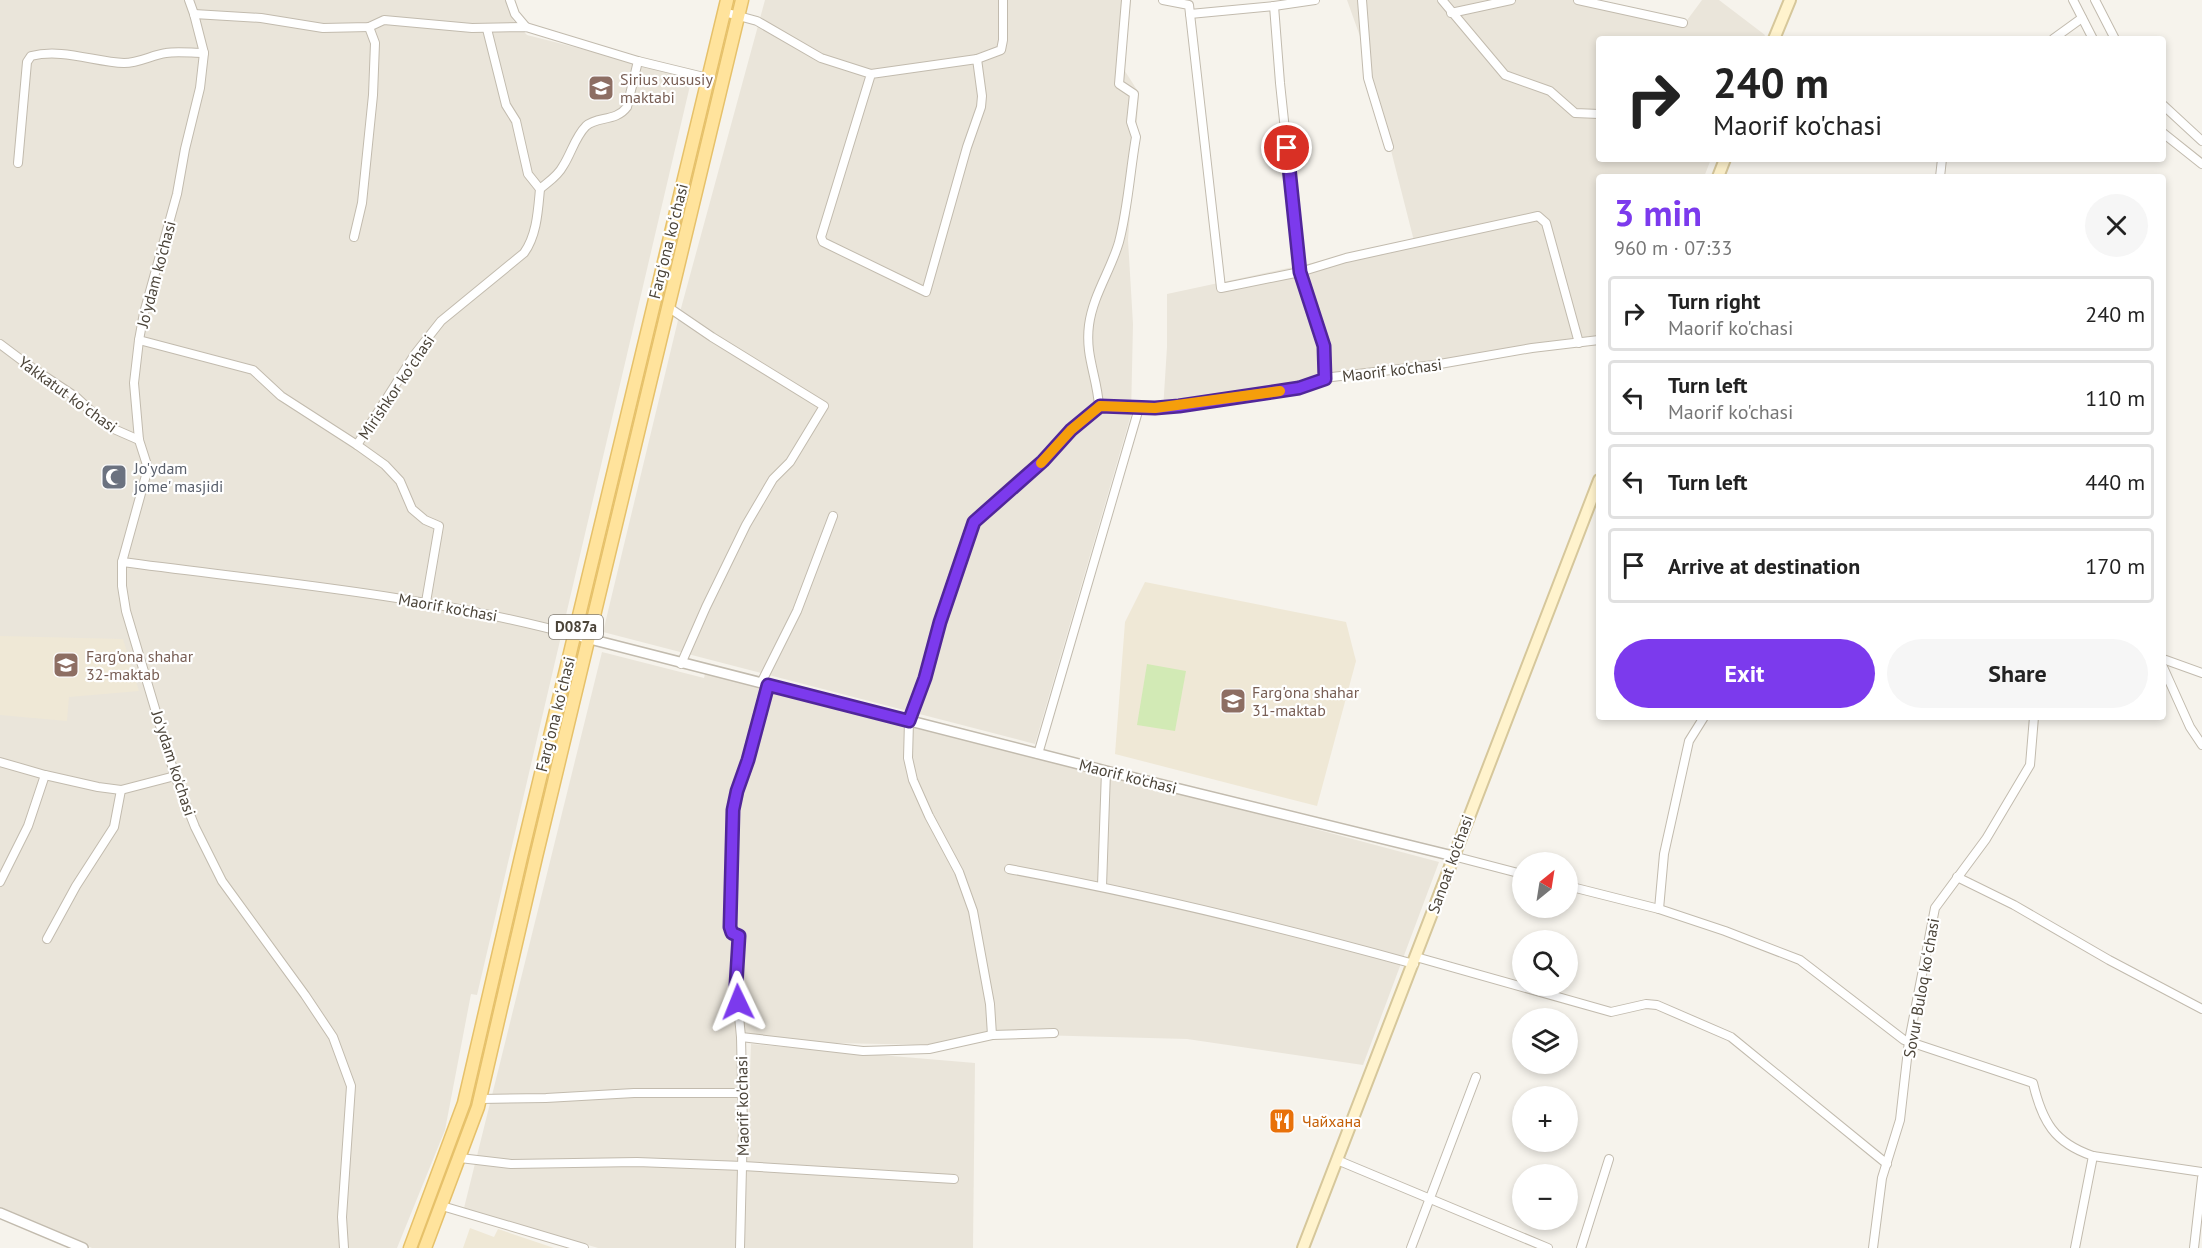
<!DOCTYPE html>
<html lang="en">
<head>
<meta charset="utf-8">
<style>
  body { margin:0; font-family:"PT Sans",sans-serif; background:#f6f6f6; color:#222; height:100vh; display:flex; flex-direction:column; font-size:22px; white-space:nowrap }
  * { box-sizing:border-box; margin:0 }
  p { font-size:20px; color:#767676 }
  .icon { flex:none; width:33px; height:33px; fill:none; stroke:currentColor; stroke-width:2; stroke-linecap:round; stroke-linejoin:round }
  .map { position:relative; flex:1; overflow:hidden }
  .sheet { position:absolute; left:1596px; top:174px; width:570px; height:546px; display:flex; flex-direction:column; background:#fff; border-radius:6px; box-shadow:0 3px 9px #0003 }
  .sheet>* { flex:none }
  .top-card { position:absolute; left:1596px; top:36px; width:570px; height:126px; border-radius:6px; box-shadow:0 3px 9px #0003; background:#fff; color:#222; overflow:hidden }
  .needle { width:39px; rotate:30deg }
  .buttons { position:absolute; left:1512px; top:852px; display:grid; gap:12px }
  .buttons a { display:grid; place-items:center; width:66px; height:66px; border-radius:50%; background:#fff; box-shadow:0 3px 9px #0003; font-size:30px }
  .pin { position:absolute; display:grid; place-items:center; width:51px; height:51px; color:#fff; margin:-26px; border:3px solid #fff; border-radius:50%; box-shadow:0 2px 6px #0007 }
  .me { position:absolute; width:66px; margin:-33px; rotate:358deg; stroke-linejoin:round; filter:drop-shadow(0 0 4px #0008) }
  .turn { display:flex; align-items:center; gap:21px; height:126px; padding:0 18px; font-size:27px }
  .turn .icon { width:78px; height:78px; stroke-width:2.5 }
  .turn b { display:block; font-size:42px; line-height:51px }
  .round { display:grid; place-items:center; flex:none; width:63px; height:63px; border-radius:32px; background:#f6f6f6 }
  .summary { display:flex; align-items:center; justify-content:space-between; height:102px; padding:0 18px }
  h1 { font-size:36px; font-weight:800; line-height:45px; color:#7c3aed }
  .button { display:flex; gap:12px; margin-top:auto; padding:12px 18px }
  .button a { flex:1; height:69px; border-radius:36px; background:#7c3aed; color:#fff; font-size:24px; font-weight:800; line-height:69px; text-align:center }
  .button a+a { background:#f6f6f6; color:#222 }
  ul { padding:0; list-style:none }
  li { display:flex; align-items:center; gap:18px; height:75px; margin:0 12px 9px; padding:0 6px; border:3px solid #e0e0e0; border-radius:6px }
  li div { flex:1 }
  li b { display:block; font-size:22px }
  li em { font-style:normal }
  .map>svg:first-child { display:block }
</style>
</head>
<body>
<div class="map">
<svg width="2202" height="1248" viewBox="0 0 2202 1248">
  <rect width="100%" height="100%" fill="#f6f3ec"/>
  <g fill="#eae5da">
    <polygon points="0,0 506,0 513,20 527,35 692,77 477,995 471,994 445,1130 397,1248 92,1248 0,1209"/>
    <polygon points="765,0 1128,0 1121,65 1139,93 1128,240 1133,324 1131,415 1035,744 603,632 680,312"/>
    <polygon points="1347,0 1590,0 1685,23 1702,0 1719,0 1765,35 1763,39 1599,39 1599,159 1711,159 1704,177 1599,177 1599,338 1163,410 1167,347 1167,294 1414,241 1367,56"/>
    <polygon points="602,652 704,678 706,670 916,723 1439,862 1363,1065 1187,1039 999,1034 934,1045 831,1043 744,1034 741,1248 598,1248 464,1208"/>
    <polygon points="751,1044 975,1063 973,1248 744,1248"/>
  </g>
  <g fill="#efe8d6">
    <polygon points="1145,582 1346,622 1356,661 1317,806 1115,754 1125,622"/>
    <polygon points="0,636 123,639 139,691 69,697 67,721 0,715"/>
    <polygon points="470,1228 494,1237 498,1229 554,1248 463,1248"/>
  </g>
  <polygon fill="#d2eab5" points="1147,664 1186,671 1175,731 1137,725"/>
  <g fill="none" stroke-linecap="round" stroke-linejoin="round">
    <g stroke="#c2bbae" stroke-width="10">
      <g id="minor">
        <polyline points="189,0 194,14 204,53 200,88 185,149 177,194 144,313 139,340 134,383 139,440 148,468 122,562 122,586 126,611 175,776 195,827 222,881 305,995 333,1037 351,1086 342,1217 344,1248"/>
        <polyline points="510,0 515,14 526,27"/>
        <polyline points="1163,0 1189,5 1221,288 1300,272 1346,258 1538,216 1546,223 1579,343"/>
        <polyline points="1362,0 1368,78 1389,147"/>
        <polyline points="1442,0 1505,75 1550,91 1575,113 1599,114"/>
        <polyline points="1578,0 1683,23"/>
        <polyline points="2073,0 2093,39"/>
        <polyline points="2095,0 2115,39"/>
        <polyline points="1274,6 1315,0"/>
        <polyline points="724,12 757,21 821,58 871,74 977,59 982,96 981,107 967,147 926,292 823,242 821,237 871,74"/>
        <polyline points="1451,13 1511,0"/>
        <polyline points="194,14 261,18 323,28 369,27 384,20 472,28 526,27 638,61 708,78"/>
        <polyline points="1190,14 1274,6 1280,83 1300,272 1324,346 1325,379"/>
        <polyline points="2053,39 2082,18"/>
        <polyline points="977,59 1001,50 1003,40 1003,0"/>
        <polyline points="2163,105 2202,141"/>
        <polyline points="2163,133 2202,164"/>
        <path d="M18,163L27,62L31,56C62,48 95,62 124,63C139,63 152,55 166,53C177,51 192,53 204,53"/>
        <polyline points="1940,177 1942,159"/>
        <path d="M540,189C548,182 558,176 563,166C571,154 575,137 586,126C597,116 616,122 627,107L638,61"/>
        <polyline points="354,237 362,203 373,95 375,43 369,27"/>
        <polyline points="668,307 712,337 824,406 790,462 773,479 746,525 706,607 681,664"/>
        <path d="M139,340L253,370L281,396L357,445L415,354L441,321L524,253C537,235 538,210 540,189L528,174L516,121L506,105L487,29"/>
        <polyline points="0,344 28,365 76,397 107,426 139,440"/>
        <path d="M1099,406C1097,376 1085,356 1089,325C1093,295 1111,270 1119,242C1128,208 1130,171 1136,137L1131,122L1134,94L1119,84L1126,0"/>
        <polyline points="357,445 385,465 400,481 412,509 425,520 439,526 426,602"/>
        <path d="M122,562C273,582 427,595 574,635"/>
        <polyline points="2163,659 2202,673"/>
        <polyline points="2163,667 2190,727 2202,745"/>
        <polyline points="761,683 797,611 833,516"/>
        <polyline points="1038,754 1139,408"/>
        <polyline points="0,762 45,775 28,826 0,882"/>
        <polyline points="45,775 98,787 121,790 175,776"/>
        <polyline points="1453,856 1522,874"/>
        <path d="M1009,869C1145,894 1280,927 1414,964"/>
        <polyline points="1957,877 2014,905 2109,960 2202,1009"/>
        <polyline points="1102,886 1106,771"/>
        <path d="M1568,886L1659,909L1725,931L1800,960L1904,1040L2033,1083C2042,1121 2054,1143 2093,1156L2202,1172"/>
        <polyline points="1659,909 1664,854 1689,741 1704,717"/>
        <polyline points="47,939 76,886 114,827 121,790"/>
        <polyline points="1416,957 1611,1012 1646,1004 1657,1005 1731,1037 1887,1164"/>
        <polyline points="992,1035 990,1004 973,911 959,872 929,816 913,780 908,758 909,721 925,678 940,622 974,522 1043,461 1071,430 1099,406 1155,408 1225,400 1299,388 1332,377 1434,365 1532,348 1599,340"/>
        <polyline points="741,1037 863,1051 929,1049 992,1035 1054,1033"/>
        <polyline points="480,1099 546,1098 634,1093 743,1093"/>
        <polyline points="460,1158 511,1164 637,1162 743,1166 954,1179"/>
        <polyline points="1337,1160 1548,1248"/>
        <polyline points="442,1206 584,1248"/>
        <polyline points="740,1248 743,1127 741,1037 736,985 739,936 732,932 730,927 733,810 737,791 748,760 768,685"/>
        <polyline points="1411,1248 1476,1077"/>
        <polyline points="1581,1248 1609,1159"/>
        <polyline points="1873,1248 1882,1178 1900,1120 1909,1041 1935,908 1986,839 2030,765 2034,717"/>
        <polyline points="2075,1248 2093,1156"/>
        <polyline points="2194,1248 2202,1178"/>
      </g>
    </g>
    <g stroke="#c2bbae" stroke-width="12">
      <g id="tertiary">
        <polyline points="582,637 1106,771 1453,856"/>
        <polyline points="0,1213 83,1248"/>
      </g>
    </g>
    <g stroke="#d6c79b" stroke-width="14">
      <g id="secondary">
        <polyline points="1774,39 1790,0"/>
        <polyline points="1718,177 1725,159"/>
        <polyline points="1303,1248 1599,480"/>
      </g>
    </g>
    <g stroke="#e6c16a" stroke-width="15">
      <g id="primary">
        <polyline points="410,1248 464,1103 521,857 727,0"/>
        <polyline points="425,1248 478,1107 536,857 742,0"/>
      </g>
    </g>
    <use href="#minor" stroke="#fff" stroke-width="8"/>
    <use href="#tertiary" stroke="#fff" stroke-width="9"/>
    <use href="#secondary" stroke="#fff3cd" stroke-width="10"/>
    <use href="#primary" stroke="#ffe39c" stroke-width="12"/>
  </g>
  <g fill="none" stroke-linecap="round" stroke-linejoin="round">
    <g stroke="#51269a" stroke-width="15">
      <polyline id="route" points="738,1002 736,985 739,936 732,933 730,927 733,810 737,791 748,760 768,685 909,721 925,678 940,622 974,522 1043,461 1071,430 1100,406 1155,408 1179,406 1299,388 1325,379 1324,346 1300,272 1287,148"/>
    </g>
    <use href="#route" stroke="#7c3aed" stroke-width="10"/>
    <polyline stroke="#f59e0b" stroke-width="10" points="1041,463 1071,430 1100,406 1155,408 1280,391"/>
  </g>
  <defs>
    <g id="school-square" transform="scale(1.35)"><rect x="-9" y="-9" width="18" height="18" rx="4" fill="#8d6e63" stroke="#fff"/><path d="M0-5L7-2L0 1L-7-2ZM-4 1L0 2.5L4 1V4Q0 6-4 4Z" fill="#fff"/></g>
    <g id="mosque-square" transform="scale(1.35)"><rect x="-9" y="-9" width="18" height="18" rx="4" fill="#6b7280" stroke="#fff"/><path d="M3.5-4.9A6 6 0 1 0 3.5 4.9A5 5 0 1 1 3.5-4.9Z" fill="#fff"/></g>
    <g id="restaurant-square" transform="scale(1.35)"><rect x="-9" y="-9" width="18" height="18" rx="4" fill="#e8710a" stroke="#fff"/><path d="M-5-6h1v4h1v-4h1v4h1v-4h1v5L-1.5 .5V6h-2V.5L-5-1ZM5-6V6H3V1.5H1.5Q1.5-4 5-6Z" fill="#fff"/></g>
  </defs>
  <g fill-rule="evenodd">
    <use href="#school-square" x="601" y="88"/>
    <use href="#mosque-square" x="114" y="477"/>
    <use href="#school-square" x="66" y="665"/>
    <use href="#school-square" x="1233" y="701"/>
    <use href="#restaurant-square" x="1282" y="1121"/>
  </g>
  <g text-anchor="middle" stroke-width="4.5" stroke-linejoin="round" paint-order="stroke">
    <rect fill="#fff" stroke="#817c74" stroke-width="1.5" x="549" y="615" width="54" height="24" rx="4.5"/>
    <g font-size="15" font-weight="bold" fill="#4b4439">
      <text x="576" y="632">D087a</text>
    </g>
    <g font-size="16" fill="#785e54" stroke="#fff" text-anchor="start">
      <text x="620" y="85">Sirius xususiy<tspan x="620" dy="18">maktabi</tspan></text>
      <text x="86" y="662">Farg'ona shahar<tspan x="86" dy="18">32-maktab</tspan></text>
      <text x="1252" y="698">Farg'ona shahar<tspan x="1252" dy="18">31-maktab</tspan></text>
    </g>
    <g font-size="16" fill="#4b4439" stroke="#fff">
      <text transform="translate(668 241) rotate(-76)" y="6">Fargʻona koʻchasi</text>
      <text transform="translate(156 274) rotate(-75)" y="6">Jo'ydam ko'chasi</text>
      <text transform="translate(1392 370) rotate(-7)" y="6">Maorif ko'chasi</text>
      <text transform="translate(396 387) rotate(-56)" y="6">Mirishkor koʻchasi</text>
      <text transform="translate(68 394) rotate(36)" y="6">Yakkatut koʻchasi</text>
      <text transform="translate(448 607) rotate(10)" y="6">Maorif ko'chasi</text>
      <text transform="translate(555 714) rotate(-76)" y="6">Fargʻona koʻchasi</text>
      <text transform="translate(174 763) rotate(72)" y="6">Jo'ydam ko'chasi</text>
      <text transform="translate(1128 776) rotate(14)" y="6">Maorif ko'chasi</text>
      <text transform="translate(1450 864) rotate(-70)" y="6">Sanoat ko'chasi</text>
      <text transform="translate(1921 988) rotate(-80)" y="6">Sovur Buloq koʻchasi</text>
      <text transform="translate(742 1106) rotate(-91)" y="6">Maorif ko'chasi</text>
    </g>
    <g font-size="16" fill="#5b616d" stroke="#fff" text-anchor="start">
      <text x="134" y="474">Jo'ydam<tspan x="134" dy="18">jome' masjidi</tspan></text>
    </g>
    <g font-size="16" fill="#c56008" stroke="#fff" text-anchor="start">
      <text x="1302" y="1127">Чайхана</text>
    </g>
  </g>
</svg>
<div class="buttons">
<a><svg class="needle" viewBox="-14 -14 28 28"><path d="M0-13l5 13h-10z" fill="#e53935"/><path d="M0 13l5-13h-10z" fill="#767676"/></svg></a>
<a><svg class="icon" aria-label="search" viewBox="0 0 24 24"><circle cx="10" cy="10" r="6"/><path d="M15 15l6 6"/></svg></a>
<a><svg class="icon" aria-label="layers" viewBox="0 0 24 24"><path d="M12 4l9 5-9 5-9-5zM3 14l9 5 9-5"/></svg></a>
<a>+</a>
<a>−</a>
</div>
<div class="pin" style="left:1287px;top:148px;background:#d93025"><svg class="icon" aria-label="arrive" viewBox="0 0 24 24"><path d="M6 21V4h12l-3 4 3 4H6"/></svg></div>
<svg class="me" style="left:738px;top:1002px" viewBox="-20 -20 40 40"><path d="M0-17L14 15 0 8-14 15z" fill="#7c3aed" stroke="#fff" stroke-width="4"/></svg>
<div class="top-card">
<div class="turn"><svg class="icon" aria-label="right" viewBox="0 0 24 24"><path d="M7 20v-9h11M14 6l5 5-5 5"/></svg><div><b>240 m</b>Maorif ko'chasi</div></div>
</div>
<section class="sheet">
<div class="summary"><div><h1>3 min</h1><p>960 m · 07:33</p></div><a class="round"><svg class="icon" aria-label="close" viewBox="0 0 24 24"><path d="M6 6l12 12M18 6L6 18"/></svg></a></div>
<ul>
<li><svg class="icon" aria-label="right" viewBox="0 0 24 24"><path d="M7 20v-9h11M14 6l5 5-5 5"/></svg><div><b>Turn right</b><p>Maorif ko'chasi</p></div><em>240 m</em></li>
<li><svg class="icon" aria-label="left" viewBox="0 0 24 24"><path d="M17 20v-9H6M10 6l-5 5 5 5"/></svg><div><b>Turn left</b><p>Maorif ko'chasi</p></div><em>110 m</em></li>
<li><svg class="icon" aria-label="left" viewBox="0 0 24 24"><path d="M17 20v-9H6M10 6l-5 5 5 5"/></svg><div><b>Turn left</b></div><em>440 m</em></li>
<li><svg class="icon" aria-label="arrive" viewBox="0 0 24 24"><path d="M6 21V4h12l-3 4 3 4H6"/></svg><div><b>Arrive at destination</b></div><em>170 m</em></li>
</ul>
<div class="button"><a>Exit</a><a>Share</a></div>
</section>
</div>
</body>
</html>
